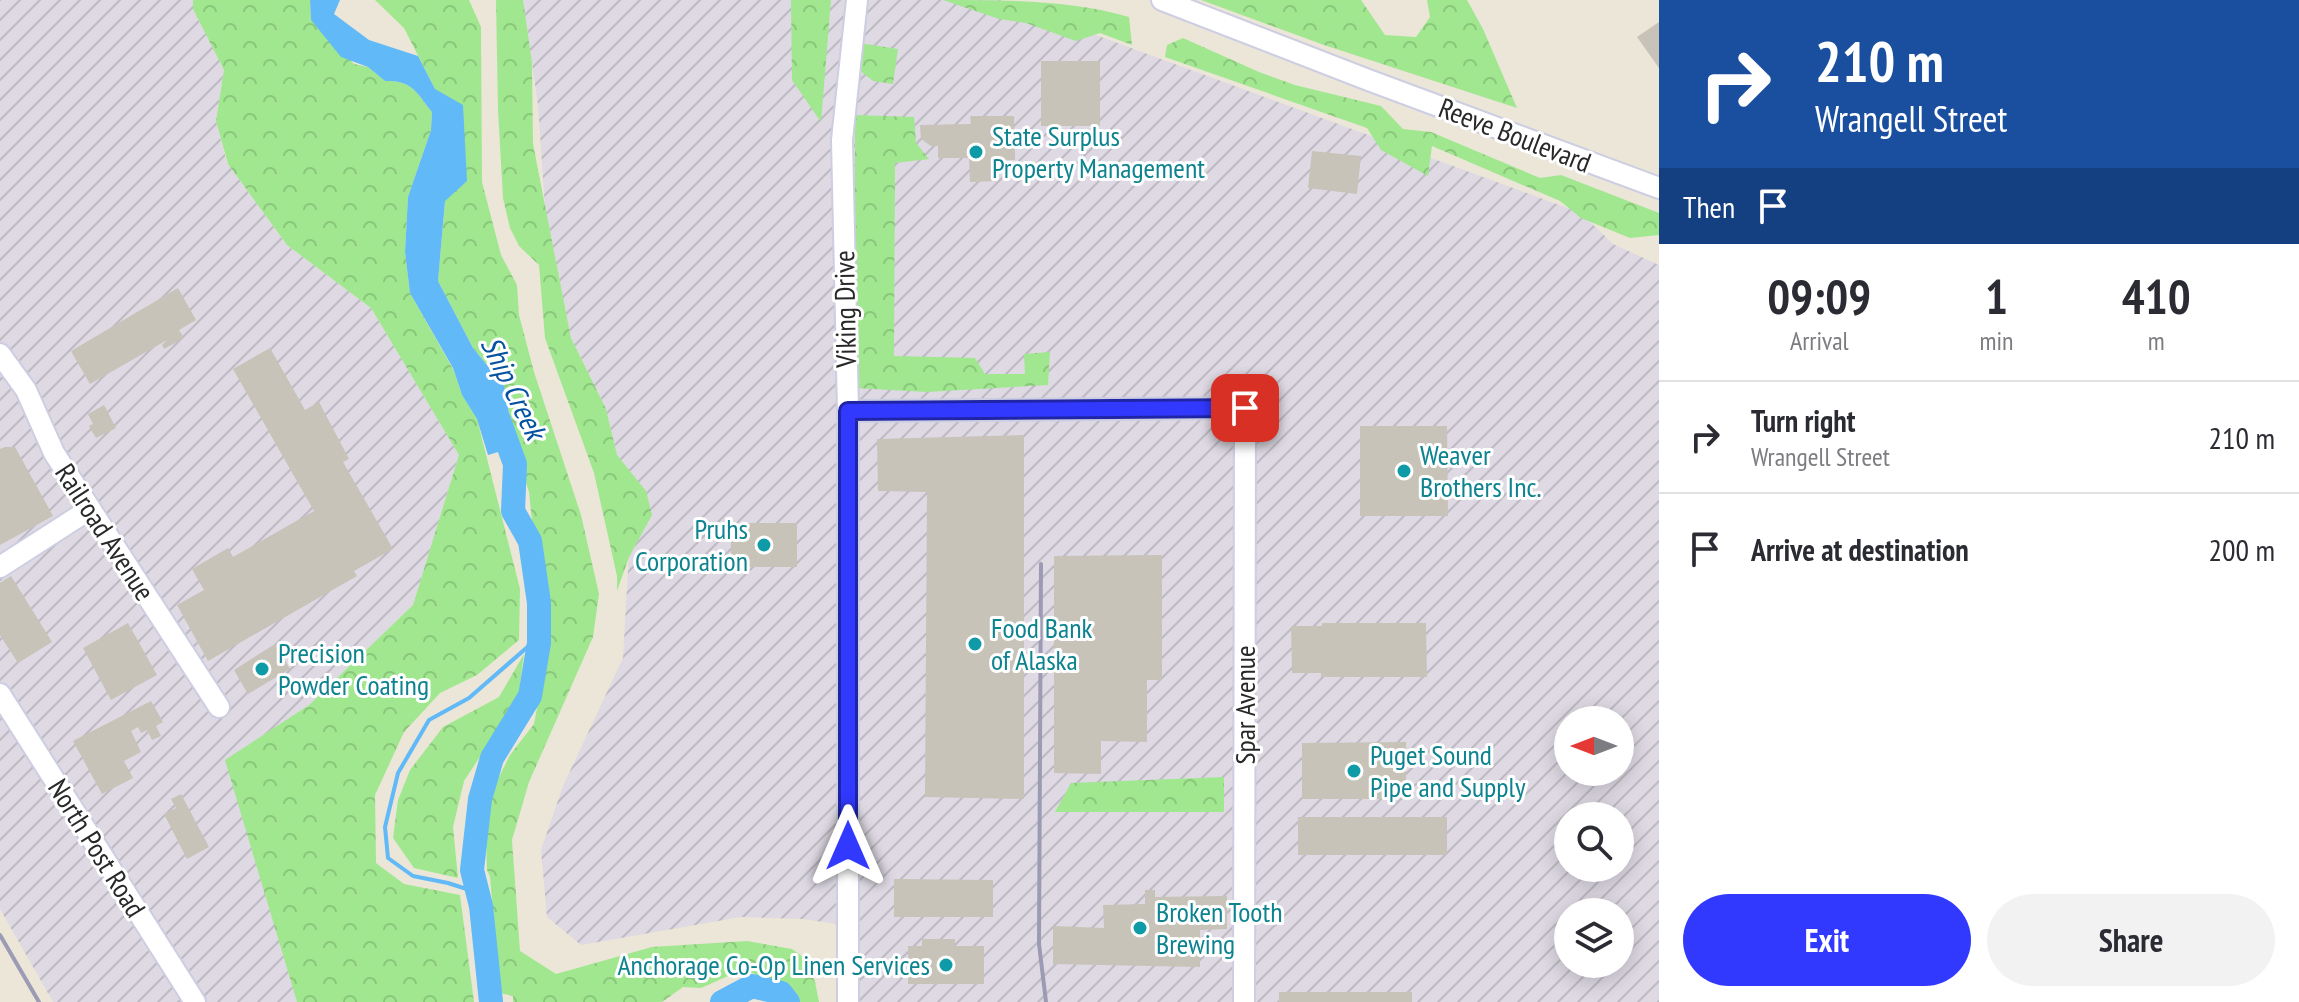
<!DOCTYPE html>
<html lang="en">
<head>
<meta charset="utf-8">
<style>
  body { margin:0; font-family:"PT Sans Narrow",sans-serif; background:#f2f2f3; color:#2b2b33; height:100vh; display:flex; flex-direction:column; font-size:30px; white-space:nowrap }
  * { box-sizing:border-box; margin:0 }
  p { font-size:26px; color:#7c7c81 }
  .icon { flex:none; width:44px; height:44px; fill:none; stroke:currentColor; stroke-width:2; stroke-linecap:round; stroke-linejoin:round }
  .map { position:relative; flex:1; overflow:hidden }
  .drawer { display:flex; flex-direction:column; background:#fff; width:640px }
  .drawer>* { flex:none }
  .top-card { background:#1a4fa0; color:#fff; overflow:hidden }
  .needle { width:52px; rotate:270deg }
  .fabs { position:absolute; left:1554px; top:706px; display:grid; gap:16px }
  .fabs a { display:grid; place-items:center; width:80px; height:80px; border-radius:50%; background:#fff; box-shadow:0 4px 20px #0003; font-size:40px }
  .pin { position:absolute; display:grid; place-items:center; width:68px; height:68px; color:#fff; margin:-34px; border-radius:16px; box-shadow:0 4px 12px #0006 }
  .me { position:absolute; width:88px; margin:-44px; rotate:0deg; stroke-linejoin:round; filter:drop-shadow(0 0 6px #0008) }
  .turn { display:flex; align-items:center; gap:28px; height:168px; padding:0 24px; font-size:36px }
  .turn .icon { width:104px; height:104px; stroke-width:2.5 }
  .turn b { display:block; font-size:56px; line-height:68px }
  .then { display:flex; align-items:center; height:76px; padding:0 24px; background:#0003; gap:16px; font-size:30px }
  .eta { display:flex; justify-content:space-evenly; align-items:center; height:136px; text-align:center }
  .eta b { font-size:48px; font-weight:600; line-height:56px }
  .cta { display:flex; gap:16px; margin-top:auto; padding:16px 24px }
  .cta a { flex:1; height:92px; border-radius:48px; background:#3239ff; color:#fff; font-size:32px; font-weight:600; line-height:92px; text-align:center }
  .cta a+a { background:#f2f2f3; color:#2b2b33 }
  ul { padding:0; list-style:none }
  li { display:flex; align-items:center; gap:24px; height:112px; padding:0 24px; border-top:2px solid #e1e1e2 }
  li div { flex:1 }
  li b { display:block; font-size:30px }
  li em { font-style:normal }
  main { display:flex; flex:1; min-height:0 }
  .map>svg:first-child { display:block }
</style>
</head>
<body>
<main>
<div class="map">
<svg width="1659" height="1002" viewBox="0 0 1659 1002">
  <defs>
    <pattern id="industrial-furrows" width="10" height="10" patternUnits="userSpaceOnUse" patternTransform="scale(2)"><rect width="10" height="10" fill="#ded9e3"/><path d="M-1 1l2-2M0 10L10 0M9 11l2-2" fill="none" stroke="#bebac3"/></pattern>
    <pattern id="forest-crowns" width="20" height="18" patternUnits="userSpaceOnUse" patternTransform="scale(2)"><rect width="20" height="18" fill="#a0e78f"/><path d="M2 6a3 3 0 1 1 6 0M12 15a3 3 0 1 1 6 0" fill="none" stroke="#8ac67b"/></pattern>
  </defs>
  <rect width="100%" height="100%" fill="#ece6d8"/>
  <g fill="url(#industrial-furrows)" fill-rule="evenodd">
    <polygon points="0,0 193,0 193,9 224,70 216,121 227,163 287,245 371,308 459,455 413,605 309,705 226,760 297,1002 53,1002 0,909"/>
    <path d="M523,0H1000L1581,213L1613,244L1659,265V1002H860L859,927L802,919L741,917L581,945L547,917L541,850L563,786L623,658L631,516L606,409L571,338L545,207L538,105ZM1568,720H1620V772H1568ZM1568,816H1620V868H1568ZM1568,912H1620V964H1568Z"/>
  </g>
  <g fill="url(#forest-crowns)">
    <path d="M193,0H310L311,20L354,64L368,67L385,81C412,80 416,92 432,112L431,130L408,197L405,252L410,293L453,369L462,395L477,419L520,589L519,640L477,675L440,693L404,732L375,795L376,863L404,884L460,895L474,1002H297L225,760L309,705L413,605L459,455L371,308L287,245L228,164L216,121L224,70L193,9Z"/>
    <polygon points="375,0 469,0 481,27 482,182 501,255 517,285 519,315 534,372 581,515 599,594 593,637 529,782 512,840 520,951 556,974 652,947 747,941 792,949 806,959 815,982 819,1002 796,1002 786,989 748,971 735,973 701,988 683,987 662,1002 513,1002 513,996 500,993 490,877 487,870 486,838 491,793 510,755 534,724 546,659 545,587 533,531 529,492 515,447 504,386 473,348 438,281 445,201 435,89 404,28"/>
    <polygon points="496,0 523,0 532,62 533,144 571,338 606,409 617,455 646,491 652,515 629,557 617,591 617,576 594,473 545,338 539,265 519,246 510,228 503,198 498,110"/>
    <polygon points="791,0 831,0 821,122 792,80"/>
    <path d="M943,0C1004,0 1072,0 1129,17L1132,45L1100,33L1076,41L1026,23L999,19Z"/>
    <polygon points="1201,0 1361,0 1385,35 1416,37 1430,17 1427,0 1467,0 1483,29 1517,108 1324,45"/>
    <polygon points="1183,38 1259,72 1295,85 1381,106 1403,129 1431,132 1540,178 1561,175 1659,213 1659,235 1630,238 1581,218 1560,201 1432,146 1428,176 1381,150 1367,128 1165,57 1167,45"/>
    <polygon points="859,43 898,49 893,84 873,81 858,69"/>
    <polygon points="855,115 914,117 916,143 929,159 895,163 894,356 975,358 985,374 1025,374 1024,354 1050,352 1048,385 927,392 855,388"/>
    <polygon points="524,654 518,699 464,781 453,827 458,878 414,868 393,838 398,800 410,770 443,727 499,697"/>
    <polygon points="1224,777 1224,812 1055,812 1071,783"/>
  </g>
  <path fill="#62b9f7" d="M310,0H340L334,14L369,40L418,56L435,89L463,105L467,181L445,201L438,281L473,348L504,386L515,447L488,455L477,419L462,395L453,368L410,293L405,252L408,197L431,130L432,112C416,92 412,80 385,81L368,67L341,57L311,20Z"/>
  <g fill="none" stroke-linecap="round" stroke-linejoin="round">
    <polyline stroke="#62b9f7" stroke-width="4" points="476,892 448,883 413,876 388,858 385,827 398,773 429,720 469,698 539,637"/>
    <g stroke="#62b9f7" stroke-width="24">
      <polyline points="491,1002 481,906 472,870 480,799 492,758 530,696 539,643 539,603 530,541 513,511 515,464 499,420"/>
      <polyline points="722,1002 752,986 781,993 788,1002"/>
    </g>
  </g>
  <g fill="#c7c3b8">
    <polygon points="1659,22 1659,68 1637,37"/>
    <rect x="1041" y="61" width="59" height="65"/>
    <polygon points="970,116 1014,116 1015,160 997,160 998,181 970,182 969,158 938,158 938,146 931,146 921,139 920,125 971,124"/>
    <polygon points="1312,151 1361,156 1357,194 1308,188"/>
    <polygon points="178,288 196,320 179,330 184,338 164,349 162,345 167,340 90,384 71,351"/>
    <polygon points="270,348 305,410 319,402 349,459 343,462 393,549 354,571 357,576 208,661 177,605 204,590 192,569 228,548 233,557 314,511 233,369"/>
    <polygon points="104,405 116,428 96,438 89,426 93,424 88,414"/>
    <polygon points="1360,426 1447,426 1448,516 1360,516"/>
    <polygon points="1024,435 1024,799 925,797 927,492 878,491 877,439"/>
    <polygon points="5,447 15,447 53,516 0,545 0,449"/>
    <rect x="731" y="523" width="66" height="44"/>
    <polygon points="1162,555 1162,680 1147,680 1147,742 1101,741 1101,774 1054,773 1054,556"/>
    <polygon points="11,576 52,642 18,663 0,635 0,583"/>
    <polygon points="128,623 157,675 111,700 83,648"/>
    <polygon points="1322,623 1426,623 1427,677 1321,677 1321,673 1292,673 1291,626 1322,626"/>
    <polygon points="275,644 290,669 248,694 234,670"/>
    <polygon points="151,701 163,722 156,726 161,736 152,740 147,730 141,733 138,727 131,731 141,752 124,761 133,778 102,794 73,741"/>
    <polygon points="1406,742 1406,799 1302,799 1302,743"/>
    <polygon points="181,794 209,847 187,859 164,814 176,808 171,799"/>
    <rect x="1298" y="817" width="149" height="38"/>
    <polygon points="894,879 993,880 993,917 894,917"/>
    <polygon points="1145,890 1155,890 1155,897 1227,896 1227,929 1200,930 1200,967 1053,964 1053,926 1104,928 1103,905 1145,904"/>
    <polygon points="922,939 955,939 955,946 984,946 984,984 908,984 908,946 922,946"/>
    <rect x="1279" y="992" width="133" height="10"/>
  </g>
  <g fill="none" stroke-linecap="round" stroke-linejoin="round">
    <g stroke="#cdcee2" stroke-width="24">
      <g id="minor">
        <polyline points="1162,0 1371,81 1659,188"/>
        <polyline points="0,354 26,390 54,453 219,707"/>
        <polyline points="848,411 1245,408 1244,1002"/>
        <polyline points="0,567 90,509"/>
        <polyline points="0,694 195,1002"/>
        <polyline points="848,1002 848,411 842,140 857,0"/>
      </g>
    </g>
    <use href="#minor" stroke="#fff" stroke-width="20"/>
    <g stroke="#9b9bb4" stroke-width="4">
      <polyline points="1041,564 1039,944 1046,1002"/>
      <polyline points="0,935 39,1002"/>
    </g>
  </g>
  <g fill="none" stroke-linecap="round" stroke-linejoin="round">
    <g stroke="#2025a6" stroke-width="20">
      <polyline id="route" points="848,846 848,411 1245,408"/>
    </g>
    <use href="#route" stroke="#3239ff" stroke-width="14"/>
  </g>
  <g fill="#0f9aa8" stroke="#fff" stroke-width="3">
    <circle cx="976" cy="152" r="8"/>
    <circle cx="1404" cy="471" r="8"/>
    <circle cx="764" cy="545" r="8"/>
    <circle cx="975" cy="644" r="8"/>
    <circle cx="262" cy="669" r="8"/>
    <circle cx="1354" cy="771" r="8"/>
    <circle cx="1140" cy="928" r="8"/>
    <circle cx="946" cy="965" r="8"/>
  </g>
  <g text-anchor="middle" stroke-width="6" stroke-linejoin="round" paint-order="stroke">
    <g font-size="28" fill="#282828" stroke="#fff">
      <text transform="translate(1515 135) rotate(21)" y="10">Reeve Boulevard</text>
      <text transform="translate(845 309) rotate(-91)" y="10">Viking Drive</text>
      <text transform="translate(105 532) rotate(57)" y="10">Railroad Avenue</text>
      <text transform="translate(1245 705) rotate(-90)" y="10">Spar Avenue</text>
      <text transform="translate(97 848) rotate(58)" y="10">North Post Road</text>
    </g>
    <g font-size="28" fill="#0d838f" stroke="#fff" text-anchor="start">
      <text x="992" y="146">State Surplus<tspan x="992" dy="32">Property Management</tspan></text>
      <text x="1420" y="465">Weaver<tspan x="1420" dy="32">Brothers Inc.</tspan></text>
      <text x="748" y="539" text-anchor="end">Pruhs<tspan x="748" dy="32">Corporation</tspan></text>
      <text x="991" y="638">Food Bank<tspan x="991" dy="32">of Alaska</tspan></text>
      <text x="278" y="663">Precision<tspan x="278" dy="32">Powder Coating</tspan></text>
      <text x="1370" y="765">Puget Sound<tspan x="1370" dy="32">Pipe and Supply</tspan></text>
      <text x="1156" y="922">Broken Tooth<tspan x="1156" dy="32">Brewing</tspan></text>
      <text x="930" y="975" text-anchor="end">Anchorage Co-Op Linen Services</text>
    </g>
    <g font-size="30" font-style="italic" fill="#0452a0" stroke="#fff">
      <text transform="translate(513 388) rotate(64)" y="10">Ship Creek</text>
    </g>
  </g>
</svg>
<div class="fabs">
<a><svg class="needle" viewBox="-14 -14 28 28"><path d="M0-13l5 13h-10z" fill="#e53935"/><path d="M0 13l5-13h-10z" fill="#7c7c81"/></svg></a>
<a><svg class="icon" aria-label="search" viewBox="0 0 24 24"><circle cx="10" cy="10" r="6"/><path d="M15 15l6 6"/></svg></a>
<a><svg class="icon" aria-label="layers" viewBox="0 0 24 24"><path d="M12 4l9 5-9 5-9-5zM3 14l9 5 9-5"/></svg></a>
</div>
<div class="pin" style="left:1245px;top:408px;background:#d93025"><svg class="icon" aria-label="arrive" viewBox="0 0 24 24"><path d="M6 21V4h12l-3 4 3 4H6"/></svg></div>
<svg class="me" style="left:848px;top:846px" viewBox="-20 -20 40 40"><path d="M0-17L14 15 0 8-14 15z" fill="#3239ff" stroke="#fff" stroke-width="4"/></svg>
</div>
<section class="drawer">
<div class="top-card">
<div class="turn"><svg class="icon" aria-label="right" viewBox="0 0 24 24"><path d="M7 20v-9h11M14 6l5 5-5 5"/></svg><div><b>210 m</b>Wrangell Street</div></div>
<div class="then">Then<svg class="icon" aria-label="arrive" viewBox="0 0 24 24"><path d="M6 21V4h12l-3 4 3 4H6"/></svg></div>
</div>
<div class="eta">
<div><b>09:09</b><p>Arrival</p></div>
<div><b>1</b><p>min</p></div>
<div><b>410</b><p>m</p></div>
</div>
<ul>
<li><svg class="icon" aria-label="right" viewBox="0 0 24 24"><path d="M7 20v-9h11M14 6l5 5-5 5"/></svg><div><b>Turn right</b><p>Wrangell Street</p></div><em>210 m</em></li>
<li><svg class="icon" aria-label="arrive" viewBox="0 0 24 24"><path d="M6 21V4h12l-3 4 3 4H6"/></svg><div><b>Arrive at destination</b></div><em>200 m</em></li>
</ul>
<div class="cta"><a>Exit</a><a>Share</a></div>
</section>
</main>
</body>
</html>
